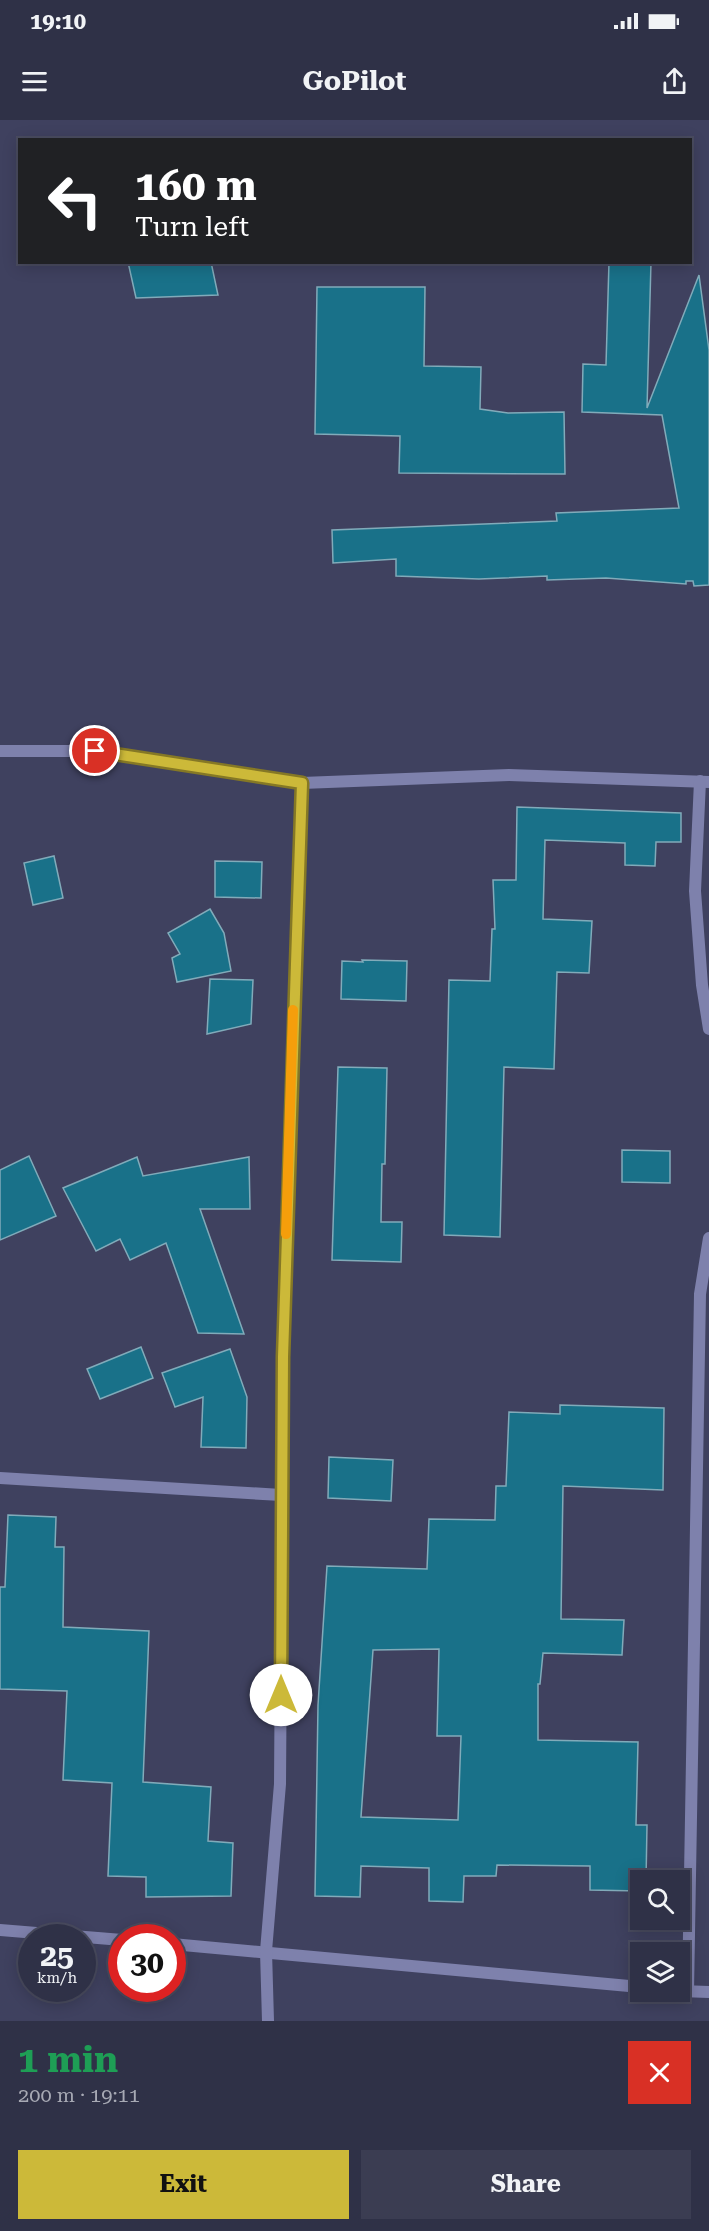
<!DOCTYPE html>
<html lang="en">
<head>
<meta charset="utf-8">
<style>
  body { margin:0; font-family:"Roboto Serif",serif; background:#3b3d52; color:#f1f3f6; height:100vh; display:flex; flex-direction:column; font-size:22px; white-space:nowrap }
  * { box-sizing:border-box; margin:0 }
  p { font-size:20px; color:#a7a9b4 }
  .icon { flex:none; width:33px; height:33px; fill:none; stroke:currentColor; stroke-width:2; stroke-linecap:round; stroke-linejoin:round }
  .map { position:relative; height:1901px; overflow:hidden }
  .sheet { display:flex; flex-direction:column; background:#2f3147; flex:1 }
  .sheet>* { flex:none }
  .guide { position:absolute; left:18px; top:18px; width:674px; height:126px; border-radius:0px; box-shadow:0 3px 15px #0003,0 0 0 2px #4a4c60; background:#202124; color:#fff; overflow:hidden }
  .tools { position:absolute; left:630px; top:1750px; display:grid; gap:12px }
  .tools a { display:grid; place-items:center; width:60px; height:60px; border-radius:0px; background:#2f3147; box-shadow:0 3px 15px #0003,0 0 0 2px #4a4c60; font-size:30px }
  .speed { position:absolute; left:18px; top:1804px; display:flex; gap:12px; font-size:30px; font-weight:700; text-align:center }
  .speed>* { display:grid; place-content:center; width:78px; height:78px; border-radius:50%; background:#2f3147; box-shadow:0 3px 15px #0003,0 0 0 2px #4a4c60; line-height:1 }
  .speed small { font-size:15px; font-weight:400 }
  .speed .limit { border:9px solid #d22; background:#fff; color:#111 }
  .pin { position:absolute; display:grid; place-items:center; width:51px; height:51px; color:#fff; margin:-26px; border:3px solid #fff; border-radius:50%; box-shadow:0 2px 6px #0007 }
  .me { position:absolute; width:66px; margin:-33px; rotate:0deg; stroke-linejoin:round; filter:drop-shadow(0 0 4px #0008) }
  .turn { display:flex; align-items:center; gap:21px; height:126px; padding:0 18px; font-size:27px }
  .turn .icon { width:78px; height:78px; stroke-width:2.5 }
  .turn b { display:block; font-size:42px; line-height:51px }
  .round { display:grid; place-items:center; flex:none; width:63px; height:63px; border-radius:0px; background:#3b3d52 }
  .overview { display:flex; align-items:center; justify-content:space-between; height:102px; padding:0 18px }
  h1 { font-size:36px; font-weight:700; line-height:45px; color:#1e9e55 }
  .cta { display:flex; gap:12px; margin-top:auto; padding:12px 18px }
  .cta a { flex:1; height:69px; border-radius:0px; background:#ccb939; color:#111; font-size:24px; font-weight:700; line-height:69px; text-align:center }
  .cta a+a { background:#3b3d52; color:#f1f3f6 }
  .status { display:flex; justify-content:space-between; align-items:center; height:42px; padding:0 30px; background:#2f3147; direction:ltr }
  .status svg { height:16px; fill:currentColor }
  header { display:flex; justify-content:space-between; align-items:center; height:78px; padding:0 18px; background:#2f3147; font-size:27px; font-weight:700 }
  .map>svg:first-child { display:block }
</style>
</head>
<body>
<div class="status"><b>19:10</b><svg viewBox="0 0 49 12"><path d="M0 12V9h3v3zM5 12V6h3v6zM10 12V3h3v9zM15 12V0h3v12zM26 1h20v11H26zM47 4h2v5h-2z"/></svg></div>
<header><svg class="icon" aria-label="menu" viewBox="0 0 24 24"><path d="M4 6h16M4 12h16M4 18h16"/></svg>GoPilot<svg class="icon" aria-label="share" viewBox="0 0 24 24"><path d="M12 15V3M7 8l5-5 5 5M5 13v7h14v-7"/></svg></header>
<div class="map">
<svg width="709" height="1901" viewBox="0 0 709 1901">
  <rect width="100%" height="100%" fill="#3f415f"/>
  <g fill="#197189" stroke="#81abba" stroke-width="1.5" fill-rule="evenodd">
    <polygon points="128,142 211,142 218,175 136,178"/>
    <polygon points="609,142 651,142 647,288 699,155 709,230 709,465 694,466 693,461 686,461 686,464 606,458 547,460 547,456 479,459 396,456 396,439 333,443 332,410 557,401 556,393 679,388 662,295 582,292 583,244 606,245"/>
    <polygon points="317,167 425,167 424,246 481,247 480,289 508,293 564,292 565,354 399,353 400,316 315,314"/>
    <polygon points="517,687 681,693 681,722 656,722 655,746 625,745 625,723 545,720 543,799 592,801 589,853 557,852 554,949 504,947 500,1117 444,1115 449,860 490,861 492,809 495,809 493,760 516,760"/>
    <polygon points="54,736 63,778 33,785 24,743"/>
    <polygon points="215,741 262,742 261,778 215,777"/>
    <polygon points="210,789 224,813 231,851 177,862 172,838 180,834 168,813"/>
    <polygon points="362,840 407,841 406,881 341,879 342,841 363,842"/>
    <polygon points="210,859 253,860 251,904 207,914"/>
    <polygon points="338,947 387,948 385,1044 382,1044 381,1102 402,1102 401,1142 332,1140"/>
    <polygon points="622,1030 670,1031 670,1063 622,1062"/>
    <polygon points="29,1036 56,1096 0,1120 0,1050"/>
    <polygon points="137,1037 143,1056 249,1037 250,1089 200,1089 244,1214 198,1213 166,1123 130,1140 120,1119 96,1131 63,1068"/>
    <polygon points="141,1227 153,1258 100,1279 87,1249"/>
    <polygon points="230,1229 247,1277 246,1328 201,1327 203,1277 175,1287 162,1253"/>
    <path d="M560,1285L664,1288L663,1370L563,1366L561,1499L624,1500L622,1535L543,1533L540,1564H538V1620L638,1622L636,1705H647L646,1761H640V1771L590,1770V1746L497,1745L496,1756H464L463,1782L429,1781V1748L361,1746L360,1777L315,1776L318,1585L327,1446L427,1449L429,1399L495,1400L496,1366H506L509,1292L560,1294ZM439,1529L437,1616H461L458,1700L361,1697L373,1530Z"/>
    <polygon points="329,1337 393,1340 391,1381 328,1378"/>
    <polygon points="8,1395 56,1397 55,1427 64,1427 63,1507 149,1511 143,1662 211,1667 208,1721 233,1723 231,1776 146,1777 146,1757 108,1756 112,1663 63,1660 67,1571 0,1569 0,1467 5,1467"/>
  </g>
  <g fill="none" stroke-linecap="round" stroke-linejoin="round">
    <g stroke="#7e81ac" stroke-width="12">
      <polyline points="0,631 95,631 302,663 509,655 709,662"/>
      <polyline points="700,661 695,771 702,865 709,909"/>
      <polyline points="0,1358 281,1375"/>
      <polyline points="0,1810 122,1820"/>
      <polyline points="172,1824 640,1867"/>
      <polyline points="680,1871 709,1872"/>
      <polyline points="688,1872 700,1174 709,1118"/>
      <polyline points="268,1901 266,1831 280,1664 283,1237 302,663"/>
    </g>
  </g>
  <g fill="none" stroke-linecap="round" stroke-linejoin="round">
    <g stroke="#857825" stroke-width="15">
      <polyline id="route" points="95,631 302,663 283,1237 281,1575"/>
    </g>
    <use href="#route" stroke="#ccb939" stroke-width="10"/>
    <polyline stroke="#f59e0b" stroke-width="10" points="286,1114 293,890"/>
  </g>
</svg>
<div class="tools">
<a><svg class="icon" aria-label="search" viewBox="0 0 24 24"><circle cx="10" cy="10" r="6"/><path d="M15 15l6 6"/></svg></a>
<a><svg class="icon" aria-label="layers" viewBox="0 0 24 24"><path d="M12 4l9 5-9 5-9-5zM3 14l9 5 9-5"/></svg></a>
</div>
<div class="speed"><div>25<small>km/h</small></div><div class="limit">30</div></div>
<div class="pin" style="left:95px;top:631px;background:#d93025"><svg class="icon" aria-label="arrive" viewBox="0 0 24 24"><path d="M6 21V4h12l-3 4 3 4H6"/></svg></div>
<svg class="me" style="left:281px;top:1575px" viewBox="-20 -20 40 40"><circle r="19" fill="#fff"/><path d="M0-13L10 11 0 6-10 11z" fill="#ccb939"/></svg>
<div class="guide">
<div class="turn"><svg class="icon" aria-label="left" viewBox="0 0 24 24"><path d="M17 20v-9H6M10 6l-5 5 5 5"/></svg><div><b>160 m</b>Turn left</div></div>
</div>
</div>
<section class="sheet">
<div class="overview"><div><h1>1 min</h1><p>200 m · 19:11</p></div><a class="round" style="background:#d93025;color:#fff"><svg class="icon" aria-label="close" viewBox="0 0 24 24"><path d="M6 6l12 12M18 6L6 18"/></svg></a></div>
<div class="cta"><a>Exit</a><a>Share</a></div>
</section>
</body>
</html>
